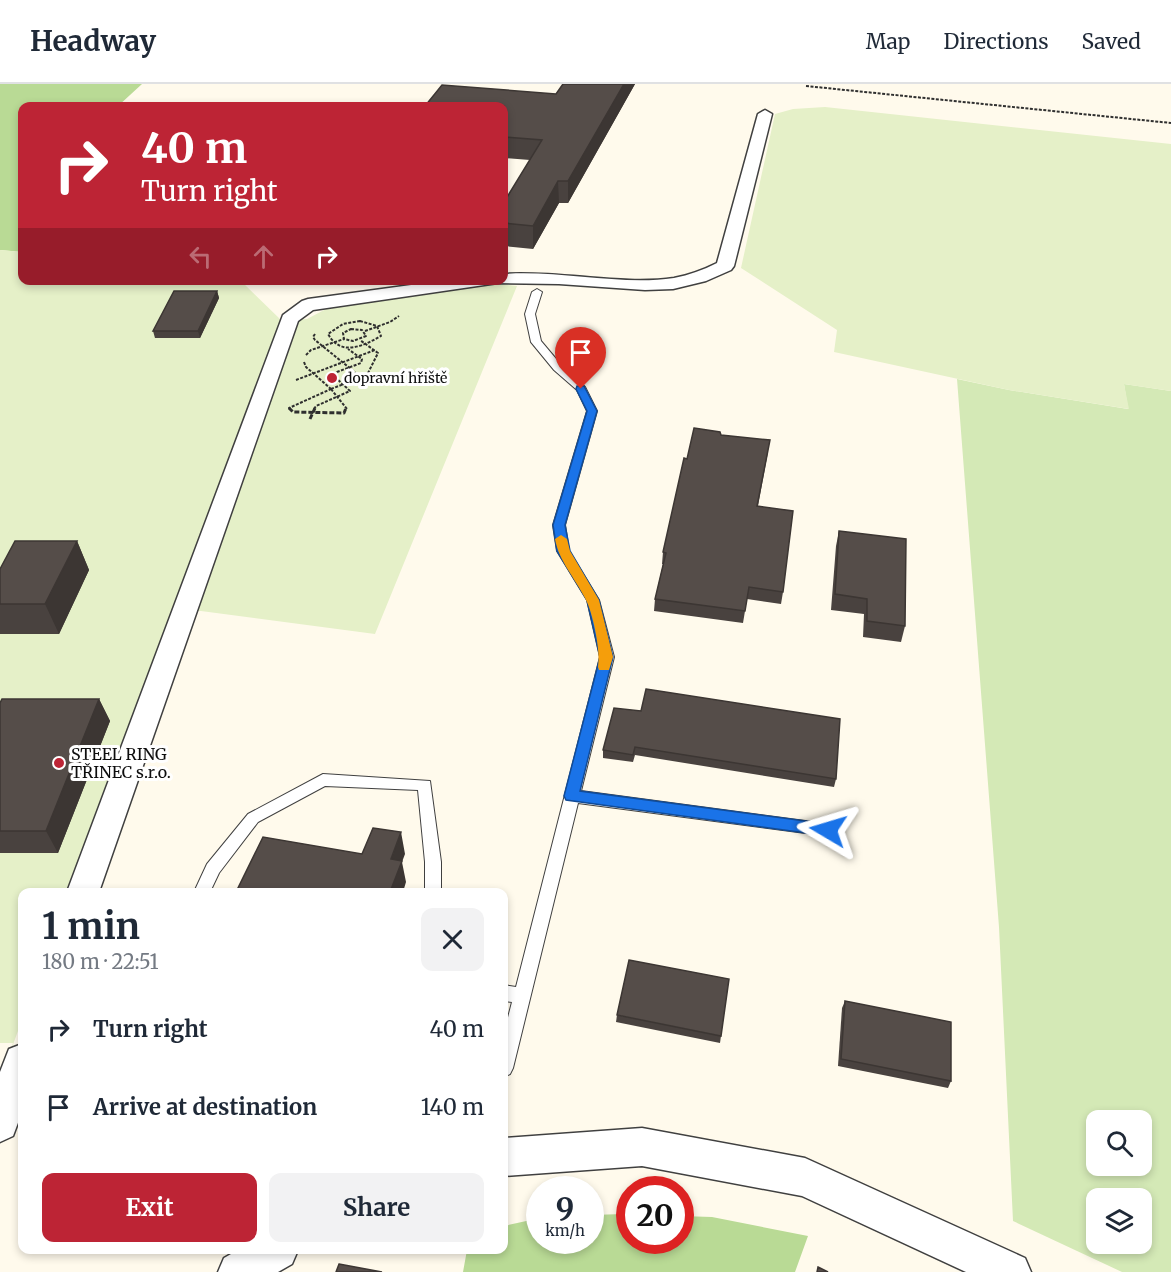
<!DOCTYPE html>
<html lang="en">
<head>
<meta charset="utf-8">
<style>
  body { margin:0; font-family:Merriweather,serif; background:#f2f2f3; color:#1f2937; height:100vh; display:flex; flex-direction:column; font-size:22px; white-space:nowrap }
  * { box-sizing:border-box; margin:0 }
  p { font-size:20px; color:#747a83 }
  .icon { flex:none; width:33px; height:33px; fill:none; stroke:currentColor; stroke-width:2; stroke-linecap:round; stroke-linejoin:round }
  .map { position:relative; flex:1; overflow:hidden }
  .panel { position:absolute; left:18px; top:804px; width:490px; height:366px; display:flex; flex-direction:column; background:#fff; border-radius:12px; box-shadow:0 3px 9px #0003 }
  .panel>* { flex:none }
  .top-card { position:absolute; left:18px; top:18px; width:490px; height:183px; border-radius:12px; box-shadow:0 3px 9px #0003; background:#bd2435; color:#fff; overflow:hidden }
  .controls { position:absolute; left:1086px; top:1026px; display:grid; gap:12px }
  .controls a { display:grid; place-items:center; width:66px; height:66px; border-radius:12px; background:#fff; box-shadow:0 3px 9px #0003; font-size:30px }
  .speed { position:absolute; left:526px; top:1092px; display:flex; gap:12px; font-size:30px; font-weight:700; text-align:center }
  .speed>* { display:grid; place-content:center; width:78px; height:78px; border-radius:50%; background:#fff; box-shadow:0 3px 9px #0003; line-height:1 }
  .speed small { font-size:15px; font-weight:400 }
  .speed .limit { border:9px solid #d22; background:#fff; color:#111 }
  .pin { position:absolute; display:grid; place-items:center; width:51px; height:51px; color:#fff; margin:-62px -26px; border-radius:50% 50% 50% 0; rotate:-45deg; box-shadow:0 0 6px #0007 }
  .pin .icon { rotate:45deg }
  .me { position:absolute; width:66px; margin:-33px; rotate:277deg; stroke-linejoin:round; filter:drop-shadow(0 0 4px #0008) }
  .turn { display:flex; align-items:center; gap:21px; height:126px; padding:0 24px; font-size:27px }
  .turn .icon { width:78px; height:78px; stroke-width:2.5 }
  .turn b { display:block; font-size:42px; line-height:51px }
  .lanes { display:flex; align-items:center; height:57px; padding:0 24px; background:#0003; justify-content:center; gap:30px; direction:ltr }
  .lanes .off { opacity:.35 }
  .round { display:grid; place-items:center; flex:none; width:63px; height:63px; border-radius:12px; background:#f2f2f3 }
  .summary { display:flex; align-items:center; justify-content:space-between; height:102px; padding:0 24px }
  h1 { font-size:36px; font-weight:700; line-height:45px }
  .button { display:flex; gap:12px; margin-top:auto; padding:12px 24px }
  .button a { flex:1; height:69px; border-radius:12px; background:#bd2435; color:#fff; font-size:24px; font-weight:700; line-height:69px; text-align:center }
  .button a+a { background:#f2f2f3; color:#1f2937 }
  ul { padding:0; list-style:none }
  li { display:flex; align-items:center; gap:18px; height:78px; padding:0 24px }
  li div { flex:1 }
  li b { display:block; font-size:22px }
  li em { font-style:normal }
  header { display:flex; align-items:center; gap:36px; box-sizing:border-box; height:84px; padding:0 30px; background:#fff; border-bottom:2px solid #e0e1e3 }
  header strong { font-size:28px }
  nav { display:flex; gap:33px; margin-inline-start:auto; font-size:21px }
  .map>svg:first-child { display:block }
</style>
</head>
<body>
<header>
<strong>Headway</strong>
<nav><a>Map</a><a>Directions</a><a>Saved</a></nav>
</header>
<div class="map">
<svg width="1171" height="1188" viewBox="0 0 1171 1188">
  <rect width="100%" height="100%" fill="#fffaec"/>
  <path fill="#d4e9b6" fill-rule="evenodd" d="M957,295L1009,306L1128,325L1124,300L1171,307V1188H1122L1013,1137L999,843ZM1096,1036H1142V1082H1096ZM1096,1114H1142V1160H1096Z"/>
  <g fill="#b9da95">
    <polygon points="0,0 142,0 118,22 22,22 22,168 0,166"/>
    <polygon points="624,1130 630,1130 630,1156 681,1156 681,1132 712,1133 808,1152 795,1188 463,1188 467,1166 504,1166 504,1142 540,1134 540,1156 591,1156 591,1131"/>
  </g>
  <g fill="#e5f0c8">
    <polygon points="825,23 1171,60 1171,307 1124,300 1129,325 1009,306 834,268 837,246 741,184 775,30 793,25"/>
    <polygon points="0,166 22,168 22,196 241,197 281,236 307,235 326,225 498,200 517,202 375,550 201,527 173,527 69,808 22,808 22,936 0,996 13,959 0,959"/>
  </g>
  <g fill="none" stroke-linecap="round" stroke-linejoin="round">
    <g stroke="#404040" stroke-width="2">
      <g id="service">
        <polygon points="537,205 542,208 535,230 541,257 562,282 585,303 597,327 565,441 569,467 599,516 614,573 581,707 828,740 833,742 836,746 833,750 828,752 578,719 513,984 510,990 504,993 504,949 512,918 504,917 504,901 516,903 600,573 587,516 557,467 553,441 587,327 577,306 554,286 531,258 525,230 532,208"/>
        <polygon points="323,690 430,697 441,778 441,808 425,808 425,778 418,706 325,702 258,738 219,789 210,808 194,808 207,780 248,730"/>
      </g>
    </g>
    <g stroke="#404040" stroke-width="3">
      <g id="minor">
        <path d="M765,26L772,30L734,182L731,186L706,197L673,205L645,206L559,200L498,199L313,226L298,237L99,808H67L283,231L302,217L308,215L448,196H504V190C560,186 621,202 674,194C689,191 703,186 717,179L758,30Z"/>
        <polygon points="22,960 22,1028 13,1052 0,1058 0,988 9,965"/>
        <polygon points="642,1044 805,1074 1025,1174 1031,1188 966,1188 802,1112 642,1082 504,1092 504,1054"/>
        <polygon points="238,1166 298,1166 292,1180 278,1188 218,1188 224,1174"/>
      </g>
    </g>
    <g stroke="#2f2f2f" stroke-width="2" stroke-dasharray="3 1.5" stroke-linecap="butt">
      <polyline points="806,2 1171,39"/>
      <path d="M360,237L377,242L381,252C363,262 341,273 328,250L343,240Z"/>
      <polygon points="351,245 362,246 366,252 353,257 344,255 343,249"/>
      <polyline points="365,247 390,238 399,232"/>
      <polyline points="315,250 313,253 315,256 362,294"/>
      <polyline points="306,271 311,266 344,255"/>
      <polyline points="304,278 306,283 331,305"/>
      <polyline points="296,296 375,266"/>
      <polyline points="331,305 347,325"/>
      <polyline points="331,305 367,291 378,269 360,256"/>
      <polyline points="290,325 289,324 331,305"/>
      <polyline points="314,325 316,322 350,307 334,292 337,288 361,279 362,275 348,265"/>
    </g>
    <g stroke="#2f2f2f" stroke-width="3" stroke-dasharray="5 2" stroke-linecap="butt">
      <polyline points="289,324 293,328 344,329 346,324"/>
      <polyline points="310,335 315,324"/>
    </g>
    <use href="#service" fill="#fff" fill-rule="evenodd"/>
    <use href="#minor" fill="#fff" fill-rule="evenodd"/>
  </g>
  <g fill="#49423f">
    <polygon points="563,0 635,0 568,119 559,119 533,165 504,162 504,118 530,76 504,74 504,22 556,10"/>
    <polygon points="217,207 219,214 200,254 155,254 153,247"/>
    <polygon points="721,351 768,368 758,422 783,508 781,520 747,515 743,539 654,527 655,515 663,480 662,480 663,468 687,375"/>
    <polygon points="839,447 905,542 901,558 863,553 864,530 831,526 836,462"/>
    <polygon points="77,457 89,486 59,550 0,550 0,485"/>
    <polygon points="99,615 110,637 58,769 0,769 0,619"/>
    <polygon points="641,627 836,695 834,703 635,671 633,678 603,674 603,666"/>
    <polygon points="845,917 951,997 948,1004 838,982 842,924"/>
    <polygon points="617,931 721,952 720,959 616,938"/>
  </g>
  <g fill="#3c3633">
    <polygon points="624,0 635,0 568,119 568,97"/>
    <polygon points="558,97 559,119 533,165 533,142"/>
    <polygon points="217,207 219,214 200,254 198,247"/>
    <polygon points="77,457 89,486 59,550 45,520"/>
    <polygon points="99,615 110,637 58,769 46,747"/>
    <polygon points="401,748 405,770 402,778 406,798 403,808 390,808 391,775"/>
  </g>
  <g fill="#554d49" stroke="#3c3633" stroke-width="1.5">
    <polygon points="563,0 624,0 568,97 558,97 533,142 504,139 504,118 542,56 504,53 504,22 425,22 442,1 556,10"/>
    <polygon points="174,207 217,207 198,247 153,247"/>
    <polygon points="694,344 720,348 721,351 770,356 757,422 793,427 783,508 749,503 745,527 655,515 666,469 663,468 684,374 687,375"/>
    <polygon points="839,447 906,455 905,542 867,537 867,515 835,510"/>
    <polygon points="15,457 77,457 45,520 0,520 0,485"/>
    <polygon points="646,605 840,635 836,695 635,663 633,671 603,666 614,624 641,627"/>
    <polygon points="2,615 99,615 46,747 0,747 0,619"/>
    <polygon points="373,744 401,748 391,775 402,777 390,808 236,808 263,753 362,770"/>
    <polygon points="629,876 729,895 721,952 617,931"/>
    <polygon points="845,917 951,938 951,997 841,975"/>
    <polygon points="339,1180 382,1188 336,1188"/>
    <polygon points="818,1183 828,1188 817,1188"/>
  </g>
  <polygon fill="#1a73e8" stroke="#114b97" stroke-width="1.5" points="577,302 584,302 597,327 565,441 570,467 599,516 613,573 580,707 828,740 833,742 836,746 833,750 828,752 566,716 564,712 600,573 587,516 557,467 553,441 587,327 576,305"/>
  <path fill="#f59e0b" d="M561,451L567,455L570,467L599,516L613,573L609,586H599L598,583C601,568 593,528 585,514C575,494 559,477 555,455Z"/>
  <g fill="#bd2435" stroke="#fff" stroke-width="2">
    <circle cx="332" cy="294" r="6"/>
    <circle cx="59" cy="679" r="6"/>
  </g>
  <g text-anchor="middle" stroke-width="6" stroke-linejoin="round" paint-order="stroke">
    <g font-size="14" fill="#0d0d0d" stroke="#fff" text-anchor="start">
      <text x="344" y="299">dopravní hřiště</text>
    </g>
    <g font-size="16" fill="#0d0d0d" stroke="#fff" text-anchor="start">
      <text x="71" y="676">STEEL RING<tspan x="71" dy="18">TŘINEC s.r.o.</tspan></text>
    </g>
  </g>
</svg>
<div class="controls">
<a><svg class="icon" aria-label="search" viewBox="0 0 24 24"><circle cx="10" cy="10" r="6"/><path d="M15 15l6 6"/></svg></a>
<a><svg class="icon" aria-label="layers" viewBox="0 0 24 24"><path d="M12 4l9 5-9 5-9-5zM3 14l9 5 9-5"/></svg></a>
</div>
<div class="speed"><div>9<small>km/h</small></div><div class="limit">20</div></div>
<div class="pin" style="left:581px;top:305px;background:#d93025"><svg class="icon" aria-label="arrive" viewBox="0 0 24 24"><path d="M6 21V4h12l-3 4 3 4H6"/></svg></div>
<svg class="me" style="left:828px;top:746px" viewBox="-20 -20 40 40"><path d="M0-17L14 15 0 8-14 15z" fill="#1a73e8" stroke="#fff" stroke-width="4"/></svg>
<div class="top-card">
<div class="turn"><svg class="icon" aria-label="right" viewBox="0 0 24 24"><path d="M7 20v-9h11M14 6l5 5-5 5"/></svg><div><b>40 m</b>Turn right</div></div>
<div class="lanes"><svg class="icon off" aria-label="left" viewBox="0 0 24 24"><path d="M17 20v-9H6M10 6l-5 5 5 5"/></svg><svg class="icon off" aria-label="ahead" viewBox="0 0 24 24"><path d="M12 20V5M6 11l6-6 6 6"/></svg><svg class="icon" aria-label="right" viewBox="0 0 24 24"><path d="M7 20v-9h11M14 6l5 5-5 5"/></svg></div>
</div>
<section class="panel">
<div class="summary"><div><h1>1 min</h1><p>180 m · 22:51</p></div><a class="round"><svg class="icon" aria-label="close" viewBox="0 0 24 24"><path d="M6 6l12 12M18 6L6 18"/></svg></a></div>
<ul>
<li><svg class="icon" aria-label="right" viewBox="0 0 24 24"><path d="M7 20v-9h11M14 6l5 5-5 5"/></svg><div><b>Turn right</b></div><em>40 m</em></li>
<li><svg class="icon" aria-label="arrive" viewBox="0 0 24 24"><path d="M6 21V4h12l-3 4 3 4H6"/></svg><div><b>Arrive at destination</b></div><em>140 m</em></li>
</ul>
<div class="button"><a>Exit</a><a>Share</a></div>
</section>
</div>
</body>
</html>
